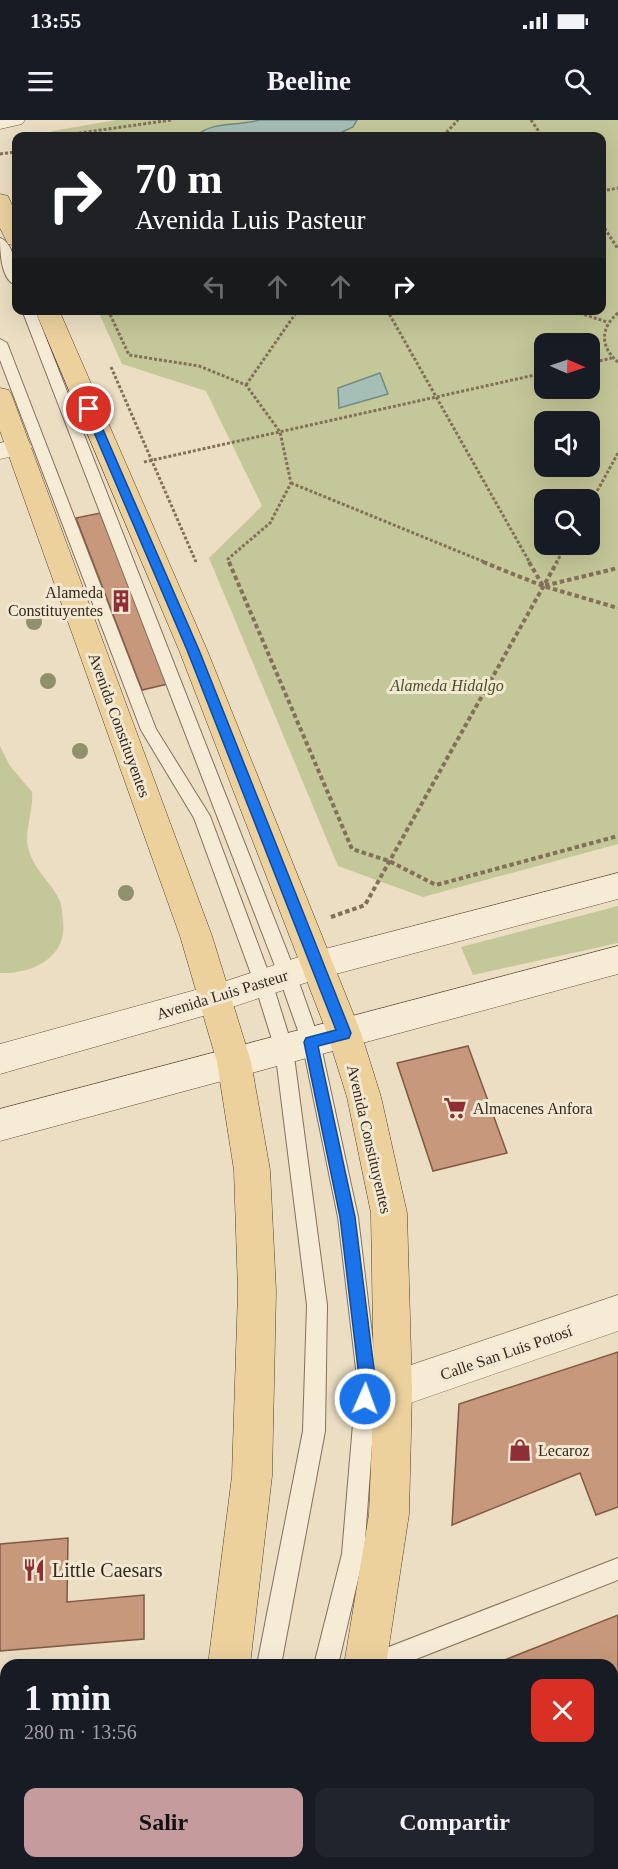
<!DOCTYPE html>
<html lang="es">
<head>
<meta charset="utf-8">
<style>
  body { margin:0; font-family:"Times New Roman",serif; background:#20242c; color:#f1f3f6; height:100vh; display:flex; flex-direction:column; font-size:22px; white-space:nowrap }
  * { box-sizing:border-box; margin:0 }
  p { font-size:20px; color:#9ea1a6 }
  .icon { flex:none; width:33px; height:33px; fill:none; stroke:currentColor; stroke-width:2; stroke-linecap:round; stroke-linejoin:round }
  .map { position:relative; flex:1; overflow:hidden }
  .details { position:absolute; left:0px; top:1539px; width:618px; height:210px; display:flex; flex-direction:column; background:#171b24; border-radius:18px 18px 0 0; box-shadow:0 6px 24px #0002 }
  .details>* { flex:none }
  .top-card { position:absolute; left:12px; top:12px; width:594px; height:183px; border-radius:12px; box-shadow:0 6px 24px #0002; background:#202124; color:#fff; overflow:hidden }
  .needle { width:39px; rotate:92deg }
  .tools { position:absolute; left:534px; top:213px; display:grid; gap:12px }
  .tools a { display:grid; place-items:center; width:66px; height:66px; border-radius:12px; background:#171b24; box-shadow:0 6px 24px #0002; font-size:30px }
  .pin { position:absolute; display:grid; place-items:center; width:51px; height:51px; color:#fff; margin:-26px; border:3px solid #fff; border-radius:50%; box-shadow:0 2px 6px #0007 }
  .me { position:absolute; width:66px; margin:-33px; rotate:2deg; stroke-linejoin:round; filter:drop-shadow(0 0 4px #0008) }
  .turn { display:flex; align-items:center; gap:21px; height:126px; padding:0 24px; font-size:27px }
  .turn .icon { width:78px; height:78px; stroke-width:2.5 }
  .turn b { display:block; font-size:42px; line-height:51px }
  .lanes { display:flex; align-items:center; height:57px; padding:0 24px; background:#0003; justify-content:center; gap:30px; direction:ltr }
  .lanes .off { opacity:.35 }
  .round { display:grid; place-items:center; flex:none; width:63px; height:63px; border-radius:12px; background:#20242c }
  .summary { display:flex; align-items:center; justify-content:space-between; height:102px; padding:0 24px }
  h1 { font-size:36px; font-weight:700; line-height:45px }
  .action { display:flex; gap:12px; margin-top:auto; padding:12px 24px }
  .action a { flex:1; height:69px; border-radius:12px; background:#c59b9e; color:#111; font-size:24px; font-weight:700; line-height:69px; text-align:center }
  .action a+a { background:#20242c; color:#f1f3f6 }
  .status { display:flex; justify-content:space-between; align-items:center; height:42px; padding:0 30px; background:#171b24; direction:ltr }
  .status svg { height:16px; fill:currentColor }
  header { display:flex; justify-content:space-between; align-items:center; height:78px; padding:0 24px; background:#171b24; font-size:27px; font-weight:700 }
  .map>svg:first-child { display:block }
</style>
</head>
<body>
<div class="status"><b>13:55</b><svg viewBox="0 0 49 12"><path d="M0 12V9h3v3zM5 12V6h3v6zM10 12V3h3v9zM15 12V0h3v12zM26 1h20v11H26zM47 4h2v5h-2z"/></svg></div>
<header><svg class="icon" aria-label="menu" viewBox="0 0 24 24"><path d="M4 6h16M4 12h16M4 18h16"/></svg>Beeline<svg class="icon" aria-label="search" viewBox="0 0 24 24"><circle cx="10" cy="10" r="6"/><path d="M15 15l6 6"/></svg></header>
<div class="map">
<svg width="618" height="1749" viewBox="0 0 618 1749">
  <rect width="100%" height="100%" fill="#ebdec3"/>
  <g fill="#c4c898" fill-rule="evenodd">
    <path d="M116,0H618V724L423,777L338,746L209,438L262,386L206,271L122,244L98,191L602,190V16H44L52,11ZM544,224H590V268H544ZM544,302H590V346H544ZM544,380H590V424H544Z"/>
    <path d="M0,626L10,646L32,672C34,690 23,713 29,731C35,750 49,761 58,777C62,784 62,792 63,800C68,837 33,854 0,853Z"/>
    <polygon points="618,786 618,823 473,855 461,827"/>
  </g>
  <g fill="#a5beb6" stroke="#6d8c83" stroke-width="1.5">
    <path d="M259,0H357L353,7L334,16H196C214,0 237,7 259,0Z"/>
    <polygon points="380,253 388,274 339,288 338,268"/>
  </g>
  <g fill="#c7987b" stroke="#825942" stroke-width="1.5">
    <polygon points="100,393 168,564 142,570 76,398"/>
    <polygon points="468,926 507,1033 433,1051 397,943"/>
    <polygon points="618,1232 618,1387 596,1395 580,1353 452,1405 459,1284"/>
    <polygon points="68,1418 67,1482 144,1475 144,1519 0,1531 0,1424"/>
    <polygon points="618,1495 618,1576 612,1578 612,1545 492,1545"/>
    <polygon points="0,1730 6,1730 6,1743 29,1743 27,1749 0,1749"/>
  </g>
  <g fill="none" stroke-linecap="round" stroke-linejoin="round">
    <g stroke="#846f5b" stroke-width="2">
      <g id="lane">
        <path d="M0,118C15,123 16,151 16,165C1,161 0,131 0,118Z"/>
        <polygon points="22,190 35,190 296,854 320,922 358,1097 377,1257 364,1434 338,1545 314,1545 342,1434 357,1257 338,1097 302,922 278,854"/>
        <polygon points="0,219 7,223 156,609 210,696 272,862 293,929 327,1185 325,1311 281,1545 257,1545 303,1311 307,1185 275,929 254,862 194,698 141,610 0,240"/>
        <polygon points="618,1438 618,1460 401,1545 359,1545 363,1537"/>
        <polygon points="6,1568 6,1592 0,1593 0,1569"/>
        <polygon points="6,1661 6,1685 0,1686 0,1662"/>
        <polygon points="207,1743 231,1743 230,1749 206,1749"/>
        <polygon points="267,1743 291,1743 289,1749 265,1749"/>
      </g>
    </g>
    <g stroke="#846f5b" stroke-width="1">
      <g id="street">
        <polygon points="19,319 28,321 32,327 28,333 0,339 0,323"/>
        <polygon points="618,1175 618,1211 393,1289 379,1284 374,1270 379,1256"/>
        <polygon points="618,1613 618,1657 612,1659 612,1615"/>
      </g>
    </g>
    <g stroke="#66513e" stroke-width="1">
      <g id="secondary">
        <polygon points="0,0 25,0 22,4 0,9"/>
        <polygon points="618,753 618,779 317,859 217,892 0,954 0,924 217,864 317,831"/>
        <polygon points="618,826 618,854 0,1021 0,989"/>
      </g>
    </g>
    <g stroke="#523e2f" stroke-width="1">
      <g id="primary">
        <polygon points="0,74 8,76 16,94 16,126 8,124 0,108"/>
        <polygon points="35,190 59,190 207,530 361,913 381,977 407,1093 412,1270 409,1394 386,1545 344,1545 369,1394 374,1270 371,1093 347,977 327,913 179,530"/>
        <polygon points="0,268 9,270 12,276 212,816 251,942 270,1050 276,1171 272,1356 250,1545 208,1545 232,1356 238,1171 234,1050 217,942 180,816 0,311"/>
        <polygon points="154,1743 198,1743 197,1749 151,1749"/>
        <polygon points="301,1743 345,1743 344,1749 298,1749"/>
      </g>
    </g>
    <g stroke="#846f5b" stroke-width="3" stroke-dasharray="3 2" stroke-linecap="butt">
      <polyline points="531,0 542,16"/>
      <polyline points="59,16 171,0"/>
      <polyline points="443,16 458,0"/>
      <polyline points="0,34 15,32"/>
      <polyline points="602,71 618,68"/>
      <polyline points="602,104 618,129"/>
      <polyline points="108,190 129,235 199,246 246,265 280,312 291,363 270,403 228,439 230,443"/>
      <polyline points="387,190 530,443"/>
      <polyline points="570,190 607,202"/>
      <path d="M618,193C600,208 600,227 618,242"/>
      <polyline points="590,243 612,238"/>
      <polyline points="111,247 196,442"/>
      <polyline points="246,265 298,190"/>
      <polyline points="144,342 544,253"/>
      <polyline points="291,363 487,443"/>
      <polyline points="590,384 618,333"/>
      <polyline points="556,443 567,424"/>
    </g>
    <g stroke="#846f5b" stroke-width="4" stroke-dasharray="4.5 3" stroke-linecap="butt">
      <polyline points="229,442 352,729 389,741 436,765 618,716"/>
      <polyline points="483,442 543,466 618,488"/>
      <polyline points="529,442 543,466 618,448"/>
      <polyline points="331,797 365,785 557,442"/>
    </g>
    <use href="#lane" fill="#f6ecd6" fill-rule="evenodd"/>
    <use href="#street" fill="#f6ecd6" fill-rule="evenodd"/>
    <use href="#secondary" fill="#f6ecd6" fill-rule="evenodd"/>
    <use href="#primary" fill="#ecd19d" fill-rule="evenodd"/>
  </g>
  <g fill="#91906d">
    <circle cx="34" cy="502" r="8"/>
    <circle cx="48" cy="561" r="8"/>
    <circle cx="80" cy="631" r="8"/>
    <circle cx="126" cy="773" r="8"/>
  </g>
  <polygon fill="#1a73e8" stroke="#114b97" stroke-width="1.5" points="89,285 94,289 199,530 351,913 349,918 318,926 355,1097 375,1257 371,1285 365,1287 359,1285 357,1279 359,1257 340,1097 304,922 306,918 336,910 187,530 84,289"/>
  <defs>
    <g id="building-bare" transform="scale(1.8)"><path d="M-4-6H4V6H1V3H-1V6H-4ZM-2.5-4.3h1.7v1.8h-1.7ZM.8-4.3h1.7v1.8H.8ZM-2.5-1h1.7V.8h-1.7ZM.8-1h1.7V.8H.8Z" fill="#8f2f33" stroke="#f3e8d2" stroke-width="2.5" paint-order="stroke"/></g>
    <g id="supermarket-bare" transform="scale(1.8)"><path d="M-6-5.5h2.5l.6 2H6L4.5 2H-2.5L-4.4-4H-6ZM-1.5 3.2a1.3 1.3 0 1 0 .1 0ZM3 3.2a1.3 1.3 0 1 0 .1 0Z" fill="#8f2f33" stroke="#f3e8d2" stroke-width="2.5" paint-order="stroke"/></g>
    <g id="shop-bare" transform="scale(1.8)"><path d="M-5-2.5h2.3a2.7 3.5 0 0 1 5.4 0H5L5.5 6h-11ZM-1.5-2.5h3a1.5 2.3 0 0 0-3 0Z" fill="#8f2f33" stroke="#f3e8d2" stroke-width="2.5" paint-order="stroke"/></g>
    <g id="restaurant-bare" transform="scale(1.8)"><path d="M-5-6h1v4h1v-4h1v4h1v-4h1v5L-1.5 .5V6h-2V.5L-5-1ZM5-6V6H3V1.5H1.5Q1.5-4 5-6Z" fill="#8f2f33" stroke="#f3e8d2" stroke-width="2.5" paint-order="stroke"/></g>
  </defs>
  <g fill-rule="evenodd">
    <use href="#building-bare" x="121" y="481"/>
    <use href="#supermarket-bare" x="455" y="988"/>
    <use href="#shop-bare" x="520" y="1330"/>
    <use href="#restaurant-bare" x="34" y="1450"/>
  </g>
  <g text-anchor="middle" stroke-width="6" stroke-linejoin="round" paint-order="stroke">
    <g font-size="16" fill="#35281e" stroke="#f3e8d2" text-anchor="start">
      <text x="103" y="478" text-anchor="end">Alameda<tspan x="103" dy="18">Constituyentes</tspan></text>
      <text x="473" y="994">Almacenes Anfora</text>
      <text x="538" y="1336">Lecaroz</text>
    </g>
    <g font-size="16" font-style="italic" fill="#475026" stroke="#f3e8d2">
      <text x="447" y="571">Alameda Hidalgo</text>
    </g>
    <g font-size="16" fill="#35281e" stroke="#f3e8d2">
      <text transform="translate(120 605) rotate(70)" y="6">Avenida Constituyentes</text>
      <text transform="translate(222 874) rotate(-17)" y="6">Avenida Luis Pasteur</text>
      <text transform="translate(370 1019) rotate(77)" y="6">Avenida Constituyentes</text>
      <text transform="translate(506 1232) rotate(-19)" y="6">Calle San Luis Potosí</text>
    </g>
    <g font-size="20" fill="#35281e" stroke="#f3e8d2" text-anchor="start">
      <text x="52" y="1457">Little Caesars</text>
    </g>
  </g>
</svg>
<div class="tools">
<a><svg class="needle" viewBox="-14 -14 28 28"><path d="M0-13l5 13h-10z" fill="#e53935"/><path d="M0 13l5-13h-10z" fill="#9ea1a6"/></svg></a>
<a><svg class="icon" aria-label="sound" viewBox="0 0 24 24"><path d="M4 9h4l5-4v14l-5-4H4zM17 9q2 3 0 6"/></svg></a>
<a><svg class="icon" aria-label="search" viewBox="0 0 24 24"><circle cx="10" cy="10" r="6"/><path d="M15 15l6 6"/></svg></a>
</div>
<div class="pin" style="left:89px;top:289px;background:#d93025"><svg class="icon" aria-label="arrive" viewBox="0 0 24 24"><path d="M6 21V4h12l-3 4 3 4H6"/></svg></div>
<svg class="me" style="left:365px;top:1279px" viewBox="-20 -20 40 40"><circle r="17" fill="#1a73e8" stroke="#fff" stroke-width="3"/><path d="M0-11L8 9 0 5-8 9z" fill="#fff"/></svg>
<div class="top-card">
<div class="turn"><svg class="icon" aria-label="right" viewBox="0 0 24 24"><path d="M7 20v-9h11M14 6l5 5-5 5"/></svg><div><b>70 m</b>Avenida Luis Pasteur</div></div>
<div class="lanes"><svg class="icon off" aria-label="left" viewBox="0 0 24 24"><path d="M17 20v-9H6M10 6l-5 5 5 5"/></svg><svg class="icon off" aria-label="ahead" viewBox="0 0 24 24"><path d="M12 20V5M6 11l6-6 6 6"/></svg><svg class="icon off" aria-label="ahead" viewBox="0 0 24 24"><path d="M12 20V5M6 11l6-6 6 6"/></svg><svg class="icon" aria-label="right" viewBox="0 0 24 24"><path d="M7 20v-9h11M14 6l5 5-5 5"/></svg></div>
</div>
<section class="details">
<div class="summary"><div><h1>1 min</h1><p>280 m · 13:56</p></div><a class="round" style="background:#d93025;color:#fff"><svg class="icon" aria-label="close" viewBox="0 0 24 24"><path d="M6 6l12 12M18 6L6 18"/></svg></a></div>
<div class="action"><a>Salir</a><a>Compartir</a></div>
</section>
</div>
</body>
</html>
